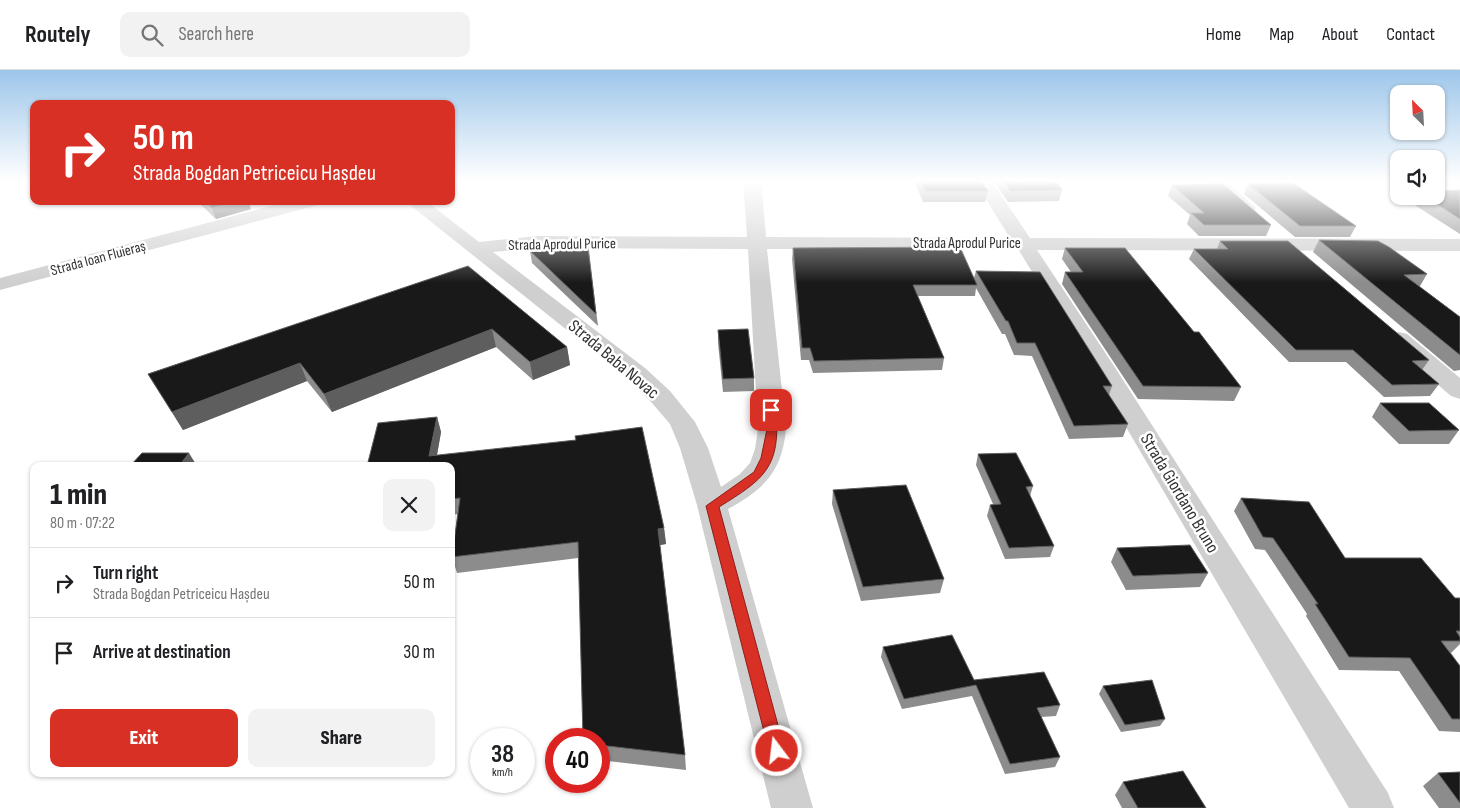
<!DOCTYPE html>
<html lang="en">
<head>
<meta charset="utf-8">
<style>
  body { margin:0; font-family:"Sofia Sans Condensed",sans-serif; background:#f2f2f2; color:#202124; height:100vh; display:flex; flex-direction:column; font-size:19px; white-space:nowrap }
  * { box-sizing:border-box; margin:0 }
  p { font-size:16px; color:#757577 }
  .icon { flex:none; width:28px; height:28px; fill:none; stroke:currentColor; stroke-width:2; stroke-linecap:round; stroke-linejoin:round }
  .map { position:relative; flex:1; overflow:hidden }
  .panel { position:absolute; left:30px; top:392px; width:425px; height:315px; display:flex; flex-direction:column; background:#fff; border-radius:10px; box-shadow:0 1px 4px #0004 }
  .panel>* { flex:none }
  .hud { position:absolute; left:30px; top:30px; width:425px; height:105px; border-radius:10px; box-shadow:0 1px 4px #0004; background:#d93025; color:#fff; overflow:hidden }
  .needle { width:32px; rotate:336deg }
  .tools { position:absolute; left:1390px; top:15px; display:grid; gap:10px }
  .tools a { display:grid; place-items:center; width:55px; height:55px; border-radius:10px; background:#fff; box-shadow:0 1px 4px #0004; font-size:25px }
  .speed { position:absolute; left:470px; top:658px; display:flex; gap:10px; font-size:25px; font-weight:700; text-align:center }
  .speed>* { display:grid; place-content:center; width:65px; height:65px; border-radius:50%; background:#fff; box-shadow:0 1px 4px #0004; line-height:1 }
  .speed small { font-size:12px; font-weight:400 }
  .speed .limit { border:8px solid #d22; background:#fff; color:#111 }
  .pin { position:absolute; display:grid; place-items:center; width:42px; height:42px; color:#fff; margin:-21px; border-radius:10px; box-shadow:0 2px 8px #0006 }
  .me { position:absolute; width:55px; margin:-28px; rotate:345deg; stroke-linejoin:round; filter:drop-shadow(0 0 4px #0008) }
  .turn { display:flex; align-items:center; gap:18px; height:105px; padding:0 20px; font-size:22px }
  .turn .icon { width:65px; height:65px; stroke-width:2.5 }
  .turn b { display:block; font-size:35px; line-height:42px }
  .round { display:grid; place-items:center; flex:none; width:52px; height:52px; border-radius:10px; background:#f2f2f2 }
  .head { display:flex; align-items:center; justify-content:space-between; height:85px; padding:0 20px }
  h1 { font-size:30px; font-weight:800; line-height:38px }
  .cta { display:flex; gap:10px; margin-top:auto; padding:10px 20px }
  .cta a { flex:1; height:58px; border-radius:10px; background:#d93025; color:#fff; font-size:20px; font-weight:800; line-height:58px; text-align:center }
  .cta a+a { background:#f2f2f2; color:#202124 }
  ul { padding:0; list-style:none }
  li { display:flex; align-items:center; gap:15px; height:70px; padding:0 20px; border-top:1px solid #e0e0e0 }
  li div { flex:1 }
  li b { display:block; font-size:19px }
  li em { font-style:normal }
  header { display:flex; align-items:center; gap:30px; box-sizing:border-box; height:70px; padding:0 25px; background:#fff; border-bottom:1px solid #e0e0e0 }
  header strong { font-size:24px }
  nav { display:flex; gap:28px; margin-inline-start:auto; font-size:18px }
  .search { width:350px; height:45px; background:#f2f2f2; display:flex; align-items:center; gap:12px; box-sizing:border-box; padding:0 18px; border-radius:10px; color:#757577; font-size:19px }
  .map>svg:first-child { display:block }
</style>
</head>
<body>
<header>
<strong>Routely</strong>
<div class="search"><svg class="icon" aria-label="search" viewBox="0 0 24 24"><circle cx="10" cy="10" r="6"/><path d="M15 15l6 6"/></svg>Search here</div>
<nav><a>Home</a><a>Map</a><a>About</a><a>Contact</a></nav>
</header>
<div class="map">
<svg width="1460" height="738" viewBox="0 0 1460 738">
  <rect width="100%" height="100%" fill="#fff"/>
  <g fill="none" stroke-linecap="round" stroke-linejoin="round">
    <g fill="#cfcfcf" fill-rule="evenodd">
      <path d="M743,110H761L766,167L1010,168L974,110H991L1030,168L1460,169V181L1037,180L1116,299L1388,723L1394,738H1349L1092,299L1018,179H767L786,359C782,402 764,419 728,439L813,738H771L697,435L680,378L670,354L652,333L627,308L405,131H426L479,172L538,166L747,167ZM538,178L748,179L758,359L755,379L750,393L740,404L721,417L708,378L695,352L670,321L645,298L493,182Z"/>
      <polygon points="1206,110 1224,110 1256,138 1253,142 1247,143 1241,142"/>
      <polygon points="290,131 321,131 318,135 0,220 0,208"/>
      <polygon points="1399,262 1407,264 1460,308 1460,329 1451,326 1391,274 1387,269 1391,264"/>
    </g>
  </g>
  <g fill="#8c8c8c">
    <polygon points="914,110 980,110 988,121 985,132 923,132"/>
    <polygon points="993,110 1055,110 1062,120 1059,131 1008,132"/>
    <polygon points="1248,114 1356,156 1350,167 1295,167 1244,124"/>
    <polygon points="1172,115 1271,155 1266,166 1199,166 1187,154 1190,145 1168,126"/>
    <polygon points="1460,120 1460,164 1410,132 1414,126 1436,126"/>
    <polygon points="197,131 248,131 251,139 216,149"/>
    <polygon points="1319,170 1427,204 1420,216 1419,216 1460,247 1460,300 1454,301 1313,182"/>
    <polygon points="1220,171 1429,290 1422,300 1439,314 1430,326 1384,327 1346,292 1289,292 1189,189 1194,179 1217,179"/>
    <polygon points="588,176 598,256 532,193 530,181"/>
    <polygon points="793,178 974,208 976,201 1112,316 1109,325 1128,354 1123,367 1069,369 1032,286 1014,285 1005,264 1002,264 976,218 975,226 918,226 944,288 942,300 813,303 809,290 801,290 792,189"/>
    <polygon points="1065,178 1194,262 1241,317 1234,331 1138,329 1062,214 1065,202 1071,202 1062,189"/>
    <polygon points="468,196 567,277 570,295 533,310 496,277 332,342 307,311 183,360 159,322 148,304"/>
    <polygon points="718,260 754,308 754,321 723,322 718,273"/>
    <polygon points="1380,333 1459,360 1449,374 1399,374 1372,347"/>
    <polygon points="437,347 441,362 437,385 664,458 666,474 660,475 685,685 686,700 599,690 599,669 578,488 457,503 452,487 458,444 451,445 451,396 367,396"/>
    <polygon points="978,384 1033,416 1030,426 1054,476 1050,487 1005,489 987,446 990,435 993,434 976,395"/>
    <polygon points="833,420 944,509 940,523 861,531 832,434"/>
    <polygon points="1241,428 1345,488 1455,528 1460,528 1460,574 1451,583 1460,596 1460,662 1439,661 1399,601 1339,600 1306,546 1307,544 1265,480 1255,479 1234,441"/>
    <polygon points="1117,478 1208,503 1200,517 1126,520 1111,492"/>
    <polygon points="883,577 974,610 1060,635 1056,646 1041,647 1060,687 1055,697 1005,704 972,626 902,639 881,587"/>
    <polygon points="1103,616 1165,649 1160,656 1121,662 1099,624"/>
    <polygon points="1460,702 1460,738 1439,738 1423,716 1438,703"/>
    <polygon points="1123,712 1206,738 1122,738 1115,725"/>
  </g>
  <g fill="#5e5e5e">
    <polygon points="239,131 248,131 251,139 216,149 212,138"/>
    <polygon points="492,259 496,277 332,342 324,324"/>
    <polygon points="567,277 570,295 533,310 530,292"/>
    <polygon points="300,293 307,311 183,360 172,342"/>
    <polygon points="437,347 441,362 435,396 429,386"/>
    <polygon points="189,383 197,396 179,396"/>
    <polygon points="664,458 666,474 660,475 658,459"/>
  </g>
  <g fill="#191919" stroke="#5e5e5e">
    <polygon points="920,110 980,110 988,121 925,121"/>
    <polygon points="1003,110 1055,110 1062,120 1010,121"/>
    <polygon points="1293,113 1356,156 1300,156 1248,114"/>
    <polygon points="1223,114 1271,155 1204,155 1191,143 1204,143 1172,115"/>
    <polygon points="1460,120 1460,149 1424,126 1436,126 1436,121"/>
    <polygon points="204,131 239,131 212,138"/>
    <polygon points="1319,170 1378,171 1389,177 1427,204 1404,205 1460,247 1460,285"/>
    <polygon points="1220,171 1288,171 1429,290 1412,291 1439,314 1392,315 1353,280 1296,280 1194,179 1228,179"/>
    <polygon points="588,176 596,244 530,181"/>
    <polygon points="960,177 977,215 913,215 944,288 814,291 810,278 802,278 793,178"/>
    <polygon points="1065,178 1125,178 1194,262 1199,262 1241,317 1143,316 1065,202 1083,202"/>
    <polygon points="468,196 567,277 530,292 492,259 324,324 300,293 172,342 148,304"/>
    <polygon points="976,201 1040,202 1112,316 1103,316 1128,354 1074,356 1035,273 1017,273 1008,251 1006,251"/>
    <polygon points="748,259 754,308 723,309 718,260"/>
    <polygon points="1380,333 1429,333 1459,360 1409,361"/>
    <polygon points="437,347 429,386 576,370 575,366 642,357 664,458 658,459 685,685 599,675 599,669 583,669 578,472 452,487 460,428 451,429 451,396 367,396 378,353"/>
    <polygon points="142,383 189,383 179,396 130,396"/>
    <polygon points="1016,383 1033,416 1026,417 1054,476 1009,478 990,435 1001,434 978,384"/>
    <polygon points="906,415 944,509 863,517 833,420"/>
    <polygon points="1241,428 1309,432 1345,488 1421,488 1455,528 1460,528 1460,561 1456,561 1460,567 1460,571 1441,571 1460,596 1460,649 1452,649 1410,588 1349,587 1315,534 1318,534 1273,468 1263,467"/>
    <polygon points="1190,475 1208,503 1133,506 1117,478"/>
    <polygon points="952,565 974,610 1044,602 1060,635 1037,638 1060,687 1010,694 976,615 904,629 883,577"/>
    <polygon points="1152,610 1165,649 1125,655 1103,616"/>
    <polygon points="1183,701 1206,738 1138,738 1123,712"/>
    <polygon points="1460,702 1460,733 1438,703"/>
  </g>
  <linearGradient id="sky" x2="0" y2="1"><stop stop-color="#9dc6ea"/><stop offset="0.52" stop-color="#fff"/><stop offset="1" stop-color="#fff" stop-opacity="0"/></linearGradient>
  <rect width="1460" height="213" fill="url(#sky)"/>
  <path fill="#d93025" stroke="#8d1f18" d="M771,337L776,340C781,398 764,409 719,437L785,681L783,686L777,688L771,686L769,681L706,436L754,402L761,388L767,359L765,340Z"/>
  <g text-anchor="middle" stroke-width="5" stroke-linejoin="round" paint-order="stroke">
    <g font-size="15" fill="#323232" stroke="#fff">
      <text x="967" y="178">Strada Aprodul Purice</text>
      <text transform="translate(562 174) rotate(-1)" y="5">Strada Aprodul Purice</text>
      <text transform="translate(98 188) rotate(-15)" y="5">Strada Ioan Fluieraș</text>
    </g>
    <g font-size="18" fill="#323232" stroke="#fff">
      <text transform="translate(614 289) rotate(40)" y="6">Strada Baba Novac</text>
      <text transform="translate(1180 423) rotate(59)" y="6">Strada Giordano Bruno</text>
    </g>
  </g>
</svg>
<div class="tools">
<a><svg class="needle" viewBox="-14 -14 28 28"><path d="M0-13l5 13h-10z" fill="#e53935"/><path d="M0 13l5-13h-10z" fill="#757577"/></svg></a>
<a><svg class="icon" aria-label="sound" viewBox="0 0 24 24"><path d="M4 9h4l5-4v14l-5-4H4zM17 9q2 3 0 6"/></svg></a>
</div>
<div class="speed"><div>38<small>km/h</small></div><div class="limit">40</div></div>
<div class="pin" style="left:771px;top:340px;background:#d93025"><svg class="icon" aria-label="arrive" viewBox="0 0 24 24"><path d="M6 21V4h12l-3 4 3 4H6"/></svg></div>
<svg class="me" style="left:777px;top:681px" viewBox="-20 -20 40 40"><circle r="17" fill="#d93025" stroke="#fff" stroke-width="3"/><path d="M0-11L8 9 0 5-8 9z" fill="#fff"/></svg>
<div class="hud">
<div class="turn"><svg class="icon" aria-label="right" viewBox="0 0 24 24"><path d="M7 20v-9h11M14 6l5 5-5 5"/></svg><div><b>50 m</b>Strada Bogdan Petriceicu Hașdeu</div></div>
</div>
<section class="panel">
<div class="head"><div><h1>1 min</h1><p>80 m · 07:22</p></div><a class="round"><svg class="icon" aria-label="close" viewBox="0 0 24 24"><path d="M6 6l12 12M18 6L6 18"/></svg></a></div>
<ul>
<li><svg class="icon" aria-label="right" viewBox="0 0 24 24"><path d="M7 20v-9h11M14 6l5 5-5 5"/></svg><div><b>Turn right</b><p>Strada Bogdan Petriceicu Hașdeu</p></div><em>50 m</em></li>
<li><svg class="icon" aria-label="arrive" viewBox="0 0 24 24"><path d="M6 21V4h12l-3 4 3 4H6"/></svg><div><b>Arrive at destination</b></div><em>30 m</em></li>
</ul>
<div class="cta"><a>Exit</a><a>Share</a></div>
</section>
</div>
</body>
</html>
